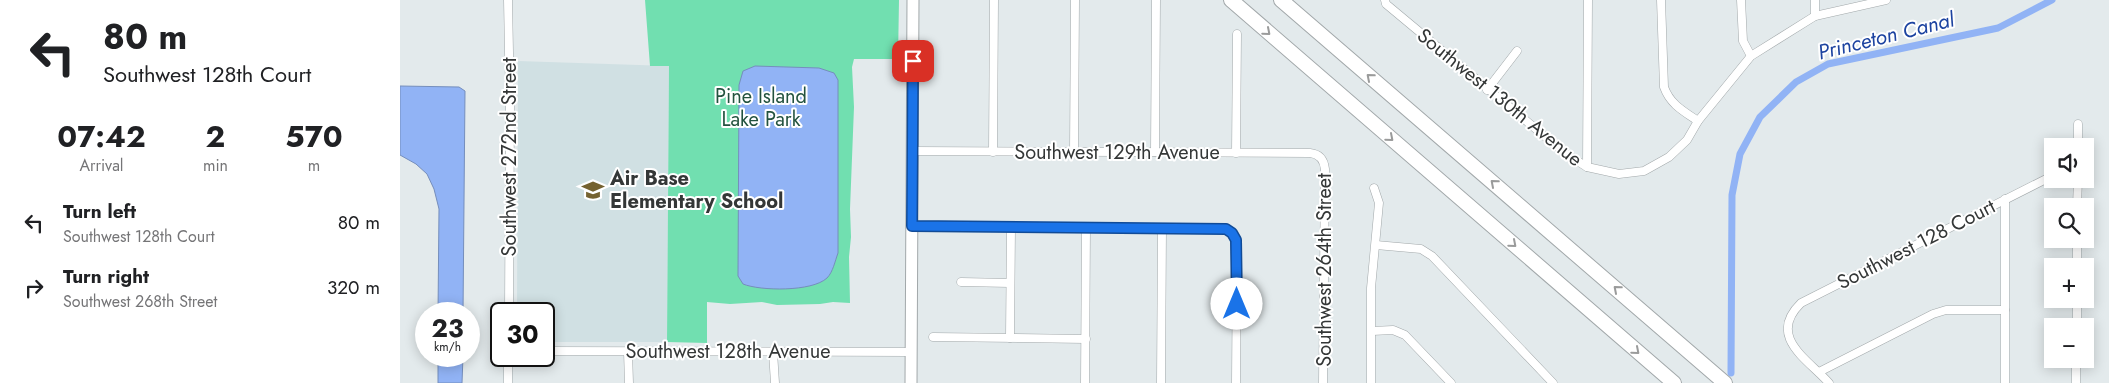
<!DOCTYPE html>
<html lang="en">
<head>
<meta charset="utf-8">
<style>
  body { margin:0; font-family:Jost,sans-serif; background:#f6f6f6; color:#202124; height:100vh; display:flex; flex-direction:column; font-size:19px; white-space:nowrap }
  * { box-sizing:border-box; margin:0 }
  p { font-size:16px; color:#757577 }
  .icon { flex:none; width:28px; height:28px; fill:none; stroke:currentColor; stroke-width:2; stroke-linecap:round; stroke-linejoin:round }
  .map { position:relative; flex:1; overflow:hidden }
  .drawer { display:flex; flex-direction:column; background:#fff; width:400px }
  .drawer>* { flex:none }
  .top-card { background:#fff; color:#202124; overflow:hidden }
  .tools { position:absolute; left:1644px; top:138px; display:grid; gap:10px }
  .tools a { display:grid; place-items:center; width:50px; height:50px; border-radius:0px; background:#fff; box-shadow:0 2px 12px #0003; font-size:25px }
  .speed { position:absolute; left:15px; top:302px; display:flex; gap:10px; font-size:25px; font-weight:700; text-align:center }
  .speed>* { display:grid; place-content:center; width:65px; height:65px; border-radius:50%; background:#fff; box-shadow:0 2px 12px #0003; line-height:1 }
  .speed small { font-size:12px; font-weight:400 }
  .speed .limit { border:2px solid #111; border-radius:8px; background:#fff; color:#111 }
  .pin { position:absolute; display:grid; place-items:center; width:42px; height:42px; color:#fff; margin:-21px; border-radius:10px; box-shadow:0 2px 8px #0006 }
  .me { position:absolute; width:55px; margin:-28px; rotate:0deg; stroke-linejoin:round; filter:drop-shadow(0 0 4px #0008) }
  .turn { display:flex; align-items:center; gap:18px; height:105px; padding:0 20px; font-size:22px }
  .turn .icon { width:65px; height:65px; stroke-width:2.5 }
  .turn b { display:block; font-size:35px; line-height:42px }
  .eta { display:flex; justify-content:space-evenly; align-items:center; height:85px; text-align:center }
  .eta b { font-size:30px; font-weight:700; line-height:35px }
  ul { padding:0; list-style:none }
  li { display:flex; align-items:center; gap:15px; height:65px; padding:0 20px }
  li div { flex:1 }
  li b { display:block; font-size:19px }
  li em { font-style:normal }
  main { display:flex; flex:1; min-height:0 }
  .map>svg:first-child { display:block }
</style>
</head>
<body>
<main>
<section class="drawer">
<div class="top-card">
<div class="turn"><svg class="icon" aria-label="left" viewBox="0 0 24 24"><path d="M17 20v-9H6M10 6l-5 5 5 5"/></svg><div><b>80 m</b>Southwest 128th Court</div></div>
</div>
<div class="eta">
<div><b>07:42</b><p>Arrival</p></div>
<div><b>2</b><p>min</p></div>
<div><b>570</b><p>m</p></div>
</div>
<ul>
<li><svg class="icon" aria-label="left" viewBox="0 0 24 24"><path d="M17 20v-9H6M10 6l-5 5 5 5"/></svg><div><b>Turn left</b><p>Southwest 128th Court</p></div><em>80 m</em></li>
<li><svg class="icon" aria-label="right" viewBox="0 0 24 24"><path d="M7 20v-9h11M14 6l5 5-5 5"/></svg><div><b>Turn right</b><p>Southwest 268th Street</p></div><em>320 m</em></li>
</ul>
</section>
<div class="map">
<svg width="1709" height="383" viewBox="0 0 1709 383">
  <rect width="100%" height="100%" fill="#e3eaec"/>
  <polygon fill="#d0e0e3" points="118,61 269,66 267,342 144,342 144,314 117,314"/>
  <polygon fill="#71dfb0" points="245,0 499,0 498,59 454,59 452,67 454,107 450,209 451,237 449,257 450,303 433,302 420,304 377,305 362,302 330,304 307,302 307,343 267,342 269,66 250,66"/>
  <g fill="#91b3f5" stroke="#758ebc">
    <path d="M355,66L419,68L434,73L438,80V253C435,261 433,272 427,278C412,292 360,291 343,284L338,276L339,85L343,71Z"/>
    <polygon points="0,86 59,87 65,91 63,314 38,314 39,209 34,189 27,174 16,164 0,155"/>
    <polygon points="38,356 63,356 62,383 38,383"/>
  </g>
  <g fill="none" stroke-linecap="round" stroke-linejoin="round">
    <polyline stroke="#91b3f5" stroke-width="7" points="1331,373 1332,195 1340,154 1360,117 1396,82 1428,64 1598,28 1652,0"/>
    <g stroke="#a2a8aa" stroke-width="9">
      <g id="minor">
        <polyline points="108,0 110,105 109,314"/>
        <polyline points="985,0 986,4 1166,154 1187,167 1219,174 1244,171 1269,157 1287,140 1298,121 1351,56 1415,16 1486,0"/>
        <path d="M1261,0L1264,87C1270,104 1283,111 1298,121"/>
        <polyline points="1341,0 1343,41 1351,56"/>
        <polyline points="1415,0 1415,16"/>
        <polyline points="1087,90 1117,51"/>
        <polyline points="1678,146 1678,124"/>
        <path d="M513,151L910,153C920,154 924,160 925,169L923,383"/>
        <polyline points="593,152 594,0"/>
        <polyline points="674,152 675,0"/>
        <polyline points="755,152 756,0"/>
        <polyline points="836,153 837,34"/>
        <polyline points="1187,167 1188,0"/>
        <polyline points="1677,206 1678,179"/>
        <path d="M512,226L822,228C832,230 836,236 837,245L836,383"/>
        <polyline points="976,245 1021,249 1032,256 1153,383"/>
        <polyline points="1677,266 1677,239"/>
        <polyline points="561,282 610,283"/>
        <polyline points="1677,326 1677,299"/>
        <polyline points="972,331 993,330 1005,335 1051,383"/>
        <polyline points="533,337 686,339"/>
        <polyline points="610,338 611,227"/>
        <polyline points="144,351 511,352"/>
        <polyline points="228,351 229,383"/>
        <polyline points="373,352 375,383"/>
        <polyline points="1419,372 1533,314 1546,310 1605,310"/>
        <polyline points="108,383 108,356"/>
        <polyline points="685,383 686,227"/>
        <polyline points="761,383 762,228"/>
        <polyline points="971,383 971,288 979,203 974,188"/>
        <path d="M1429,383C1409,360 1366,337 1401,303L1652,176"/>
        <polyline points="1605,383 1605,199"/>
        <polyline points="1676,383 1676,359"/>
      </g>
    </g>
    <g stroke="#a2a8aa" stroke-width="13">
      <polyline id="secondary" points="511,383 513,0"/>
    </g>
    <g stroke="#a2a8aa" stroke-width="16">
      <g id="motorway">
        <polyline points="831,0 1274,383"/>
        <polyline points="881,0 1325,383"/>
      </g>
    </g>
    <use href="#minor" stroke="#fff" stroke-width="8"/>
    <use href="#secondary" stroke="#fff" stroke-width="11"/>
    <use href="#motorway" stroke="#fff" stroke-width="14"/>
  </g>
  <defs><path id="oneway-chevron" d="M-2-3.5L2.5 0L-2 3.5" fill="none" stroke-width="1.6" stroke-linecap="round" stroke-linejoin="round" transform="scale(1.25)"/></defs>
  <g stroke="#9a9b9b">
    <use href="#oneway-chevron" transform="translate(867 32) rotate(41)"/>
    <use href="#oneway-chevron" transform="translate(970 77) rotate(-139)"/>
    <use href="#oneway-chevron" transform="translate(990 138) rotate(41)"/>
    <use href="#oneway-chevron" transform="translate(1094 183) rotate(-139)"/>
    <use href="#oneway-chevron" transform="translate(1113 244) rotate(41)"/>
    <use href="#oneway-chevron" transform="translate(1217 289) rotate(-139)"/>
    <use href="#oneway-chevron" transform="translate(1236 351) rotate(41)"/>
  </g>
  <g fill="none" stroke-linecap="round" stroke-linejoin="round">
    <g stroke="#114b97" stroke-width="12">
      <polyline id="route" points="513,61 512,226 826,229 832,233 836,240 837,304"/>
    </g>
    <use href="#route" stroke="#1a73e8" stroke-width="9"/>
  </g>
  <defs>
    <g id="school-bare" transform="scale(1.725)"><path d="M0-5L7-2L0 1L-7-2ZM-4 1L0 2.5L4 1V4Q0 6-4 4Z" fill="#756230" stroke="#fff" stroke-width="2.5" paint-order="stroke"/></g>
  </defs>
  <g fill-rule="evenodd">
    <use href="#school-bare" x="193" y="190"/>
  </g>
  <g text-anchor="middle" stroke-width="4" stroke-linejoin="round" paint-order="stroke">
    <g font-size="20" fill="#23533f" stroke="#fff">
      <text x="361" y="103">Pine Island<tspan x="361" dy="23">Lake Park</tspan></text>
    </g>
    <g font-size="20" fill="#343737" stroke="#fff">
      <text transform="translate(1100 97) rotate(39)" y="7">Southwest 130th Avenue</text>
      <text x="717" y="159">Southwest 129th Avenue</text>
      <text transform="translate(109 157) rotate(-90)" y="7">Southwest 272nd Street</text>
      <text transform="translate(1516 244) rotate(-27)" y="7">Southwest 128 Court</text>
      <text transform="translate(924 270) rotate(-90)" y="7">Southwest 264th Street</text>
      <text x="328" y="358">Southwest 128th Avenue</text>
    </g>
    <g font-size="20" font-weight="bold" fill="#343737" stroke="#fff" text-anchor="start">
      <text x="210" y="185">Air Base<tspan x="210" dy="23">Elementary School</tspan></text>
    </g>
    <g font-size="21" font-style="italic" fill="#1c43a0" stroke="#fff">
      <text transform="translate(1486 36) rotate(-14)" y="7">Princeton Canal</text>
    </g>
  </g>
</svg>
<div class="tools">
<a><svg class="icon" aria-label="sound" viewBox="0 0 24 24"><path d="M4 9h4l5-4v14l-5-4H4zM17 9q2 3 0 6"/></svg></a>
<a><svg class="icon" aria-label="search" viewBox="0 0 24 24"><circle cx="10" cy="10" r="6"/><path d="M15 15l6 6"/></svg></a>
<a>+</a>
<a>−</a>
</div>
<div class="speed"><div>23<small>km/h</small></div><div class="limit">30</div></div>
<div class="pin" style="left:513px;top:61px;background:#d93025"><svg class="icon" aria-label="arrive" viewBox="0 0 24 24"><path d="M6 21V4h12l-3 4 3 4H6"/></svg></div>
<svg class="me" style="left:837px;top:304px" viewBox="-20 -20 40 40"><circle r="19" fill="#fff"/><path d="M0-13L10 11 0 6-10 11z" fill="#1a73e8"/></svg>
</div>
</main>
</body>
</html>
